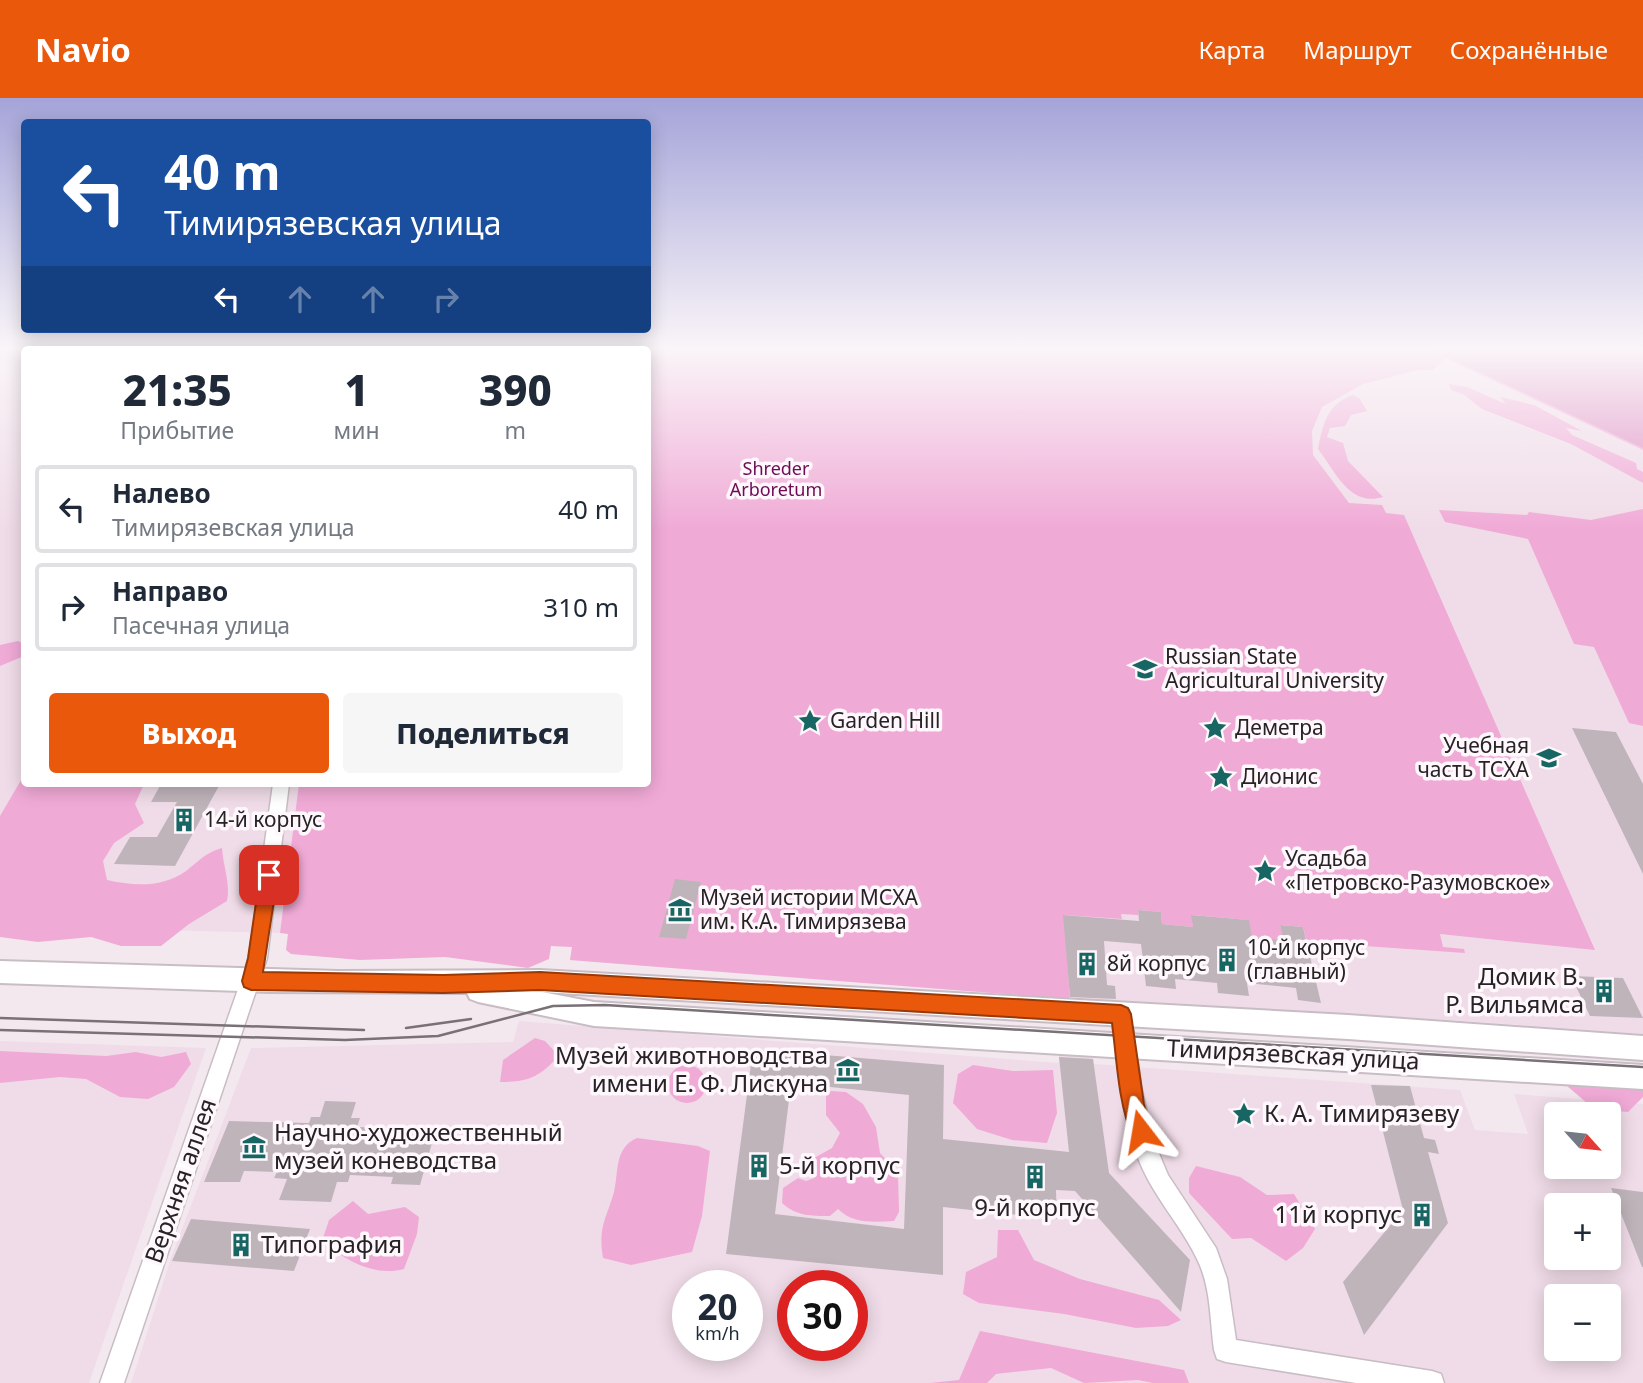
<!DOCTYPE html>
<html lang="ru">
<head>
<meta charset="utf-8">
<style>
  body { margin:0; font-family:"Noto Sans",sans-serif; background:#f6f6f7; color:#1f2937; height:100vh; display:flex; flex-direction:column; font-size:26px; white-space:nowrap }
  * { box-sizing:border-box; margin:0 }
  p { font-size:23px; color:#747a83 }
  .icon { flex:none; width:38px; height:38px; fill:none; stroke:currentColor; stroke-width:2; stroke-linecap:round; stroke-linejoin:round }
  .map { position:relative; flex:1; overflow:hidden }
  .sheet { position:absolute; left:21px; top:248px; width:630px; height:441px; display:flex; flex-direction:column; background:#fff; border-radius:7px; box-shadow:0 4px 18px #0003 }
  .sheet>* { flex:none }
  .guide { position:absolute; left:21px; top:21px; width:630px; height:214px; border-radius:7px; box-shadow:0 4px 18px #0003; background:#1a4fa0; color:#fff; overflow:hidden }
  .needle { width:46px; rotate:117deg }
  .tools { position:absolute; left:1544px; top:1004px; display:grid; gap:14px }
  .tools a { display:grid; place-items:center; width:77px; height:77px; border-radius:7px; background:#fff; box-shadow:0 4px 18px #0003; font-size:35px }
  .speed { position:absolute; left:672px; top:1172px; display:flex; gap:14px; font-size:35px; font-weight:700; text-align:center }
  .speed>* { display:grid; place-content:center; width:91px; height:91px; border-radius:50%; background:#fff; box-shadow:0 4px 18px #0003; line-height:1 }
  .speed small { font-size:18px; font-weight:400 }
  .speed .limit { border:10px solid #d22; background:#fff; color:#111 }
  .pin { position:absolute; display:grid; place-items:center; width:60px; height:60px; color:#fff; margin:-30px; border-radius:14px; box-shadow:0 4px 10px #0006 }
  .me { position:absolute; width:77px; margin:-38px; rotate:346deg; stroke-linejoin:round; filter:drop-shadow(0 0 5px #0008) }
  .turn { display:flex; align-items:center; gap:24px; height:147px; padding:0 28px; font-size:32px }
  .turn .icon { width:91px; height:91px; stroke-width:2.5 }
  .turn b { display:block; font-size:49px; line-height:60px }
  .lanes { display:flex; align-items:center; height:66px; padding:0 28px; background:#0003; justify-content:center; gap:35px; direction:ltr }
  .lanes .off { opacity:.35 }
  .eta { display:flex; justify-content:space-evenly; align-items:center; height:119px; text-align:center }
  .eta b { font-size:42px; font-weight:800; line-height:49px }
  .button { display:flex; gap:14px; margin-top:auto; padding:14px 28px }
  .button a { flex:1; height:80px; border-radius:7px; background:#ea580c; color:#fff; font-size:28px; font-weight:800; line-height:80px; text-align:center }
  .button a+a { background:#f6f6f7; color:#1f2937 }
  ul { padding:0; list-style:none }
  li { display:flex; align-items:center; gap:21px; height:88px; margin:0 14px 10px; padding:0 14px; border:4px solid #e0e1e3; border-radius:7px }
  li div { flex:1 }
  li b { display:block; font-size:26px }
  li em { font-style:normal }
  header { display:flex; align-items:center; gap:42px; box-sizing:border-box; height:98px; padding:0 35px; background:#ea580c; color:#fff }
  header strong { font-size:33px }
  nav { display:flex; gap:38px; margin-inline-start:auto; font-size:24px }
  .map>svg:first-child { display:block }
</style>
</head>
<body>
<header>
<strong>Navio</strong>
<nav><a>Карта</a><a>Маршрут</a><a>Сохранённые</a></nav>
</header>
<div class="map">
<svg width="1643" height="1285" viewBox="0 0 1643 1285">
  <rect width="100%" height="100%" fill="#f4e8ef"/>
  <g fill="#f0dce8" fill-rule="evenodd">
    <polygon points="0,252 490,252 24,252 24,686 648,686 648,252 500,252 1643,252 1643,936 1450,922 1072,904 1070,901 570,862 572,849 280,835 0,828"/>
    <path d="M519,923L1059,965V955L1093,958L1094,966L1460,992L1475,1032L1528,1036L1514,996L1643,1006V1094L1611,1091L1640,1162H1643V1285H131L171,1160L251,950L513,944ZM1556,1017H1608V1069H1556ZM1556,1108H1608V1160H1556ZM688,1188H747V1248H688ZM793,1188H852V1248H793ZM1556,1199H1608V1251H1556Z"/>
    <polygon points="0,943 206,950 89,1285 0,1285"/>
  </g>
  <g fill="#f0aad6">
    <polygon points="514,252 1643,252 1643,352 1445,260 1433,272 1418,272 1363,286 1322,309 1312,333 1313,357 1349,405 1382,407 1386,415 1404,417 1595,852 1440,836 1443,849 1464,851 1465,855 1307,844 1303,829 1280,827 1283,842 1252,839 1248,822 1192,817 1193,829 1162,826 1161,814 1138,812 1138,817 1121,816 1122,821 1064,817 1070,901 570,862 572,849 551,848 549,861 528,870 445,859 360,862 291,856 286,852 288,836 280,835 299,686 648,686 648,252"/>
    <polygon points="1449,286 1467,289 1506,306 1500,299 1534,307 1582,333 1566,330 1572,337 1636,365 1637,371 1643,374 1643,385 1571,346 1482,311 1463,296 1451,292"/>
    <path d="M1353,297L1359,300L1367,313L1351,317L1345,328L1330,330L1327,339L1343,345L1348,363L1383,399C1349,409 1336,374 1318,351C1323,326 1327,306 1353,297Z"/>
    <polygon points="1643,411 1643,628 1629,625 1594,549 1574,546 1528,441 1445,424 1439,412 1527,417 1529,414 1591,422"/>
    <polygon points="18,543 24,546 24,558 0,568 0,547"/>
    <path d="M24,677V686H144L135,706L144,725L114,745L103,763L107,782C134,788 162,790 186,773C199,763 206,754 222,750C223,768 231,787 227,803L189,826L161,848H121L91,839L38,844L0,839V718Z"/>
    <path d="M535,940L545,943L559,958C539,979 529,984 500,984L503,962Z"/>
    <polygon points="0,953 106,958 136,954 161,959 186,954 191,966 174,989 148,1001 120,999 86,981 60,979 0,985"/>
    <circle cx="687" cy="986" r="19"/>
    <polygon points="973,967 1013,973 1053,972 1057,1015 1047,1045 1012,1042 977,1031 953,1005 958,976"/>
    <polygon points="1643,979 1643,999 1628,1014 1594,1011 1560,982"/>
    <path d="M831,993L846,994L863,1006L876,1029L880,1055L898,1074L899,1114L894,1123C873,1124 853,1126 838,1111L830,1118C811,1118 796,1118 782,1105L783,1090L798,1080L806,1083L814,1080L817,1072L814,1060L832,1050L840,1035L826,1017V998Z"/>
    <path d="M637,1040L698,1048L710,1053L702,1118L692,1154L631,1167L603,1160C598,1128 606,1122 614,1094C619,1073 614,1050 637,1040Z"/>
    <polygon points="1196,1068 1240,1079 1267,1097 1294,1096 1315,1131 1303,1150 1286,1163 1251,1140 1232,1141 1189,1095 1189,1080"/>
    <path d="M353,1103L368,1116L405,1109L419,1119L417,1136L404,1171C374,1179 345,1162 322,1143L329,1122Z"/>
    <polygon points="998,1132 1018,1132 1034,1162 1080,1181 1159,1202 1181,1222 1168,1228 1136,1230 1064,1216 979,1205 963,1196 966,1174 997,1159"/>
    <polygon points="980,1233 1184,1272 1189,1285 1153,1285 1138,1282 1084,1285 1051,1270 996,1276 987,1285 930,1285 959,1282"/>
  </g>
  <polygon fill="#de8dc2" points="1432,252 1643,252 1643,350"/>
  <g fill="#c0b4bb" fill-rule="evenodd">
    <polygon points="1572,630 1616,634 1643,686 1643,776"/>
    <polygon points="161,686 220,686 175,768 114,766 130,739 157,739 177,704 151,704"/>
    <polygon points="675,781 701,784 686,841 659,839"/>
    <polygon points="1138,812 1161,814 1162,826 1193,829 1191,817 1249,822 1252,839 1283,842 1280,827 1303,829 1321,905 1298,902 1296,890 1247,885 1249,898 1218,895 1217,885 1175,881 1176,891 1146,888 1141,846 1104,843 1107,887 1115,888 1116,901 1070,899 1063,817 1139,823"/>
    <polygon points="1571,878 1623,880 1643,920 1590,918"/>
    <path d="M753,951L944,967L943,1041L1069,1054L1059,959L1093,961L1109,1075L1190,1162L1181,1214L1075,1093L1056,1092L1057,1121L943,1109V1177L726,1156ZM791,985L909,997L904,1131L775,1116Z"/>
    <polygon points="1371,987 1410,988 1424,1040 1435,1042 1439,1056 1428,1054 1448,1125 1364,1237 1343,1184 1403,1112"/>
    <polygon points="325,1003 356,1004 351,1020 360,1020 357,1029 436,1031 420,1087 391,1086 393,1079 350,1077 348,1084 337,1084 331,1104 279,1102 287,1081 274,1080 277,1074 244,1073 240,1084 204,1084 229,1023 309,1025 311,1019 320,1019"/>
    <polygon points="1611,1090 1643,1094 1643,1169 1642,1169"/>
    <polygon points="191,1121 310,1131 294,1173 172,1163"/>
  </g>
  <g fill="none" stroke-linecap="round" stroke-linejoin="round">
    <g stroke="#c9bdc5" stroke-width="3">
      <g id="minor">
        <polygon points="273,686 289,686 267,860 124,1285 100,1285 249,860"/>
        <path d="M1121,907L1128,909L1131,916L1141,988L1153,1041L1168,1077L1216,1150L1227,1181L1236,1242L1432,1273L1441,1276L1444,1285H1356L1226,1264L1217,1261L1214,1252C1210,1223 1211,1190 1198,1163C1181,1126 1151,1097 1137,1057C1121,1012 1118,963 1111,916L1114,909Z"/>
      </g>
    </g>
    <g stroke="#c9bdc5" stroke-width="4">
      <polygon id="major" points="0,863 338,873 540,872 1348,917 1643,938 1643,962 1348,941 542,894 594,904 1643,967 1643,991 594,928 478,904 470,901 467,895 270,894 0,885"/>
    </g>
    <use href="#minor" fill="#fff" fill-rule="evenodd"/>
    <use href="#major" fill="#fff" fill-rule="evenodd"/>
    <g stroke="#797176" stroke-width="2.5">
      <polyline points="0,920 364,932"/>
      <polyline points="406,930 471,921"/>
      <polyline points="0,932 345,942 438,938 553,908 605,907 1643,969"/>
    </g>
  </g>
  <linearGradient id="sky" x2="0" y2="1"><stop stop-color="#a4a4d9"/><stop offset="0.58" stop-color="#faf5f8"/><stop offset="1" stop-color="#faf5f8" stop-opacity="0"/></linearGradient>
  <rect width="1643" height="432" fill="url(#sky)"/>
  <path fill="#ea580c" stroke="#983908" stroke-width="2" d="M269,769L275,771L278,777L263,874L443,877L540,874L1121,907L1128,910L1131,916L1144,1006L1151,1033L1148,1040L1141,1043L1133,1040C1118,1005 1117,963 1112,925L540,892L443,895L251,892L244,889L242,883L248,860L260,777L263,771Z"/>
  <defs>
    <g id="university-bare" transform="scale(1.89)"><path d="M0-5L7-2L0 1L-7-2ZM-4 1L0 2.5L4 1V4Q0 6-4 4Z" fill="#186663" stroke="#fef7fb" stroke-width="2.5" paint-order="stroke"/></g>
    <g id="sight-bare" transform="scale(1.89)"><path d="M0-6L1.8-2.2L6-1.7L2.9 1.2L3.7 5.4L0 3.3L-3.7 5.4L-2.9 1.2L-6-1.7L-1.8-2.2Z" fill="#186663" stroke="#fef7fb" stroke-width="2.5" paint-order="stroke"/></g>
    <g id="building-bare" transform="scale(1.89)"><path d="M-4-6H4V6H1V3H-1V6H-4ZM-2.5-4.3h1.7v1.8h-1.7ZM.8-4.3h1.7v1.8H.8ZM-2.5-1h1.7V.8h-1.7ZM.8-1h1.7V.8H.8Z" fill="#186663" stroke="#fef7fb" stroke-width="2.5" paint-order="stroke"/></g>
    <g id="museum-bare" transform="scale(1.89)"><path d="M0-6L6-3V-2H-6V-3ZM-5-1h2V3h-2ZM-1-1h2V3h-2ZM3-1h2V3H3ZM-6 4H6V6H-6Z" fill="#186663" stroke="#fef7fb" stroke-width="2.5" paint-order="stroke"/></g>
  </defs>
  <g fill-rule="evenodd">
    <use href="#university-bare" x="1145" y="571"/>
    <use href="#sight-bare" x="810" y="623"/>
    <use href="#sight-bare" x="1215" y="630"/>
    <use href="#university-bare" x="1549" y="660"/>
    <use href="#sight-bare" x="1221" y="679"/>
    <use href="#building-bare" x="184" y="722"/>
    <use href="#sight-bare" x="1265" y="773"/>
    <use href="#museum-bare" x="680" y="812"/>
    <use href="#building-bare" x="1227" y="862"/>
    <use href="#building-bare" x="1087" y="866"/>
    <use href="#building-bare" x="1604" y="893"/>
    <use href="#museum-bare" x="848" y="972"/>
    <use href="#sight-bare" x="1244" y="1016"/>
    <use href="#museum-bare" x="254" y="1049"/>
    <use href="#building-bare" x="759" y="1068"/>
    <use href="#building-bare" x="1035" y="1079"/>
    <use href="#building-bare" x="1422" y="1117"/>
    <use href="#building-bare" x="241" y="1147"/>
  </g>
  <g text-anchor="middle" stroke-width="7" stroke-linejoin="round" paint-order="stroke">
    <g font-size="18" fill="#6d0b55" stroke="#fef7fb">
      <text x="776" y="377">Shreder<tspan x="776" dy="21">Arboretum</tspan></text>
    </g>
    <g font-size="21" fill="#272225" stroke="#fef7fb" text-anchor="start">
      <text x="1165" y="566">Russian State<tspan x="1165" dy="24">Agricultural University</tspan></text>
      <text x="830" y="630">Garden Hill</text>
      <text x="1235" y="637">Деметра</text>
      <text x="1529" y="655" text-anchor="end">Учебная<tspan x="1529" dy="24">часть ТСХА</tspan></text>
      <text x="1241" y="686">Дионис</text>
      <text x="204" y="729">14-й корпус</text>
      <text x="1285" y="768">Усадьба<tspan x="1285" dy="24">«Петровско-Разумовское»</tspan></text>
      <text x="700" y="807">Музей истории МСХА<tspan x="700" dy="24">им. К.А. Тимирязева</tspan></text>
      <text x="1247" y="857">10-й корпус<tspan x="1247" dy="24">(главный)</tspan></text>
      <text x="1107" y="873">8й корпус</text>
    </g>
    <g font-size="24" fill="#272225" stroke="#fef7fb" text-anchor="start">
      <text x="1584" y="887" text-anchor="end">Домик В.<tspan x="1584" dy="28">Р. Вильямса</tspan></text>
      <text x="828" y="966" text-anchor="end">Музей животноводства<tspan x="828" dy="28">имени Е. Ф. Лискуна</tspan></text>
      <text x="1264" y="1024">К. А. Тимирязеву</text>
      <text x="274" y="1043">Научно-художественный<tspan x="274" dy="28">музей коневодства</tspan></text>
      <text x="779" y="1076">5-й корпус</text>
      <text x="1035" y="1118" text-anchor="middle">9-й корпус</text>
      <text x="1402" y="1125" text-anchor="end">11й корпус</text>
      <text x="261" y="1155">Типография</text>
    </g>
    <g font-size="24" fill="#272225" stroke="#fef7fb">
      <text transform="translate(1293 957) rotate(3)" y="8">Тимирязевская улица</text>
      <text transform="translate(181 1083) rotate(-71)" y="8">Верхняя аллея</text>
    </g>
  </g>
</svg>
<div class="tools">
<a><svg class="needle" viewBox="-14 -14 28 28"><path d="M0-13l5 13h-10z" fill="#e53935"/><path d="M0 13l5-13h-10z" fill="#747a83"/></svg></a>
<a>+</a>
<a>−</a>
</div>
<div class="speed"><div>20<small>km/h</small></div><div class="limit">30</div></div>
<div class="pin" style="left:269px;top:777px;background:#d93025"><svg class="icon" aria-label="arrive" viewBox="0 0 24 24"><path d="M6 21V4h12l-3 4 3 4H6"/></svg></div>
<svg class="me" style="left:1141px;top:1033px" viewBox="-20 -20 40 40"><path d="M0-17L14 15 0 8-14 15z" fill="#ea580c" stroke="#fff" stroke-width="4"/></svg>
<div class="guide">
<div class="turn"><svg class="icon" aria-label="left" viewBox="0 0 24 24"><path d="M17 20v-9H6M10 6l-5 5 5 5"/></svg><div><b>40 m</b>Тимирязевская улица</div></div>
<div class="lanes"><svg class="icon" aria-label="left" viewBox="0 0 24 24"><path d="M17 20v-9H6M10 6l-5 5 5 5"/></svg><svg class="icon off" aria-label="ahead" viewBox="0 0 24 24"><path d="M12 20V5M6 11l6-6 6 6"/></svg><svg class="icon off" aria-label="ahead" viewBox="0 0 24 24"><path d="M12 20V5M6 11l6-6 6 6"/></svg><svg class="icon off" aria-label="right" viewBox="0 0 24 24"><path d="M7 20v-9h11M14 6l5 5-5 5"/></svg></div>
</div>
<section class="sheet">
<div class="eta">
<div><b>21:35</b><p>Прибытие</p></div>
<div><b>1</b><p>мин</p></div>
<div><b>390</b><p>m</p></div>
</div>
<ul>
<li><svg class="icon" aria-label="left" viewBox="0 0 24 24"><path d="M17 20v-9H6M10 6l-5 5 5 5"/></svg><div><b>Налево</b><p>Тимирязевская улица</p></div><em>40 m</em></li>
<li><svg class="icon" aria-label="right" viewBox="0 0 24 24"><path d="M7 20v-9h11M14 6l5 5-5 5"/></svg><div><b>Направо</b><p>Пасечная улица</p></div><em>310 m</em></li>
</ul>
<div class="button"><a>Выход</a><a>Поделиться</a></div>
</section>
</div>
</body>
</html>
